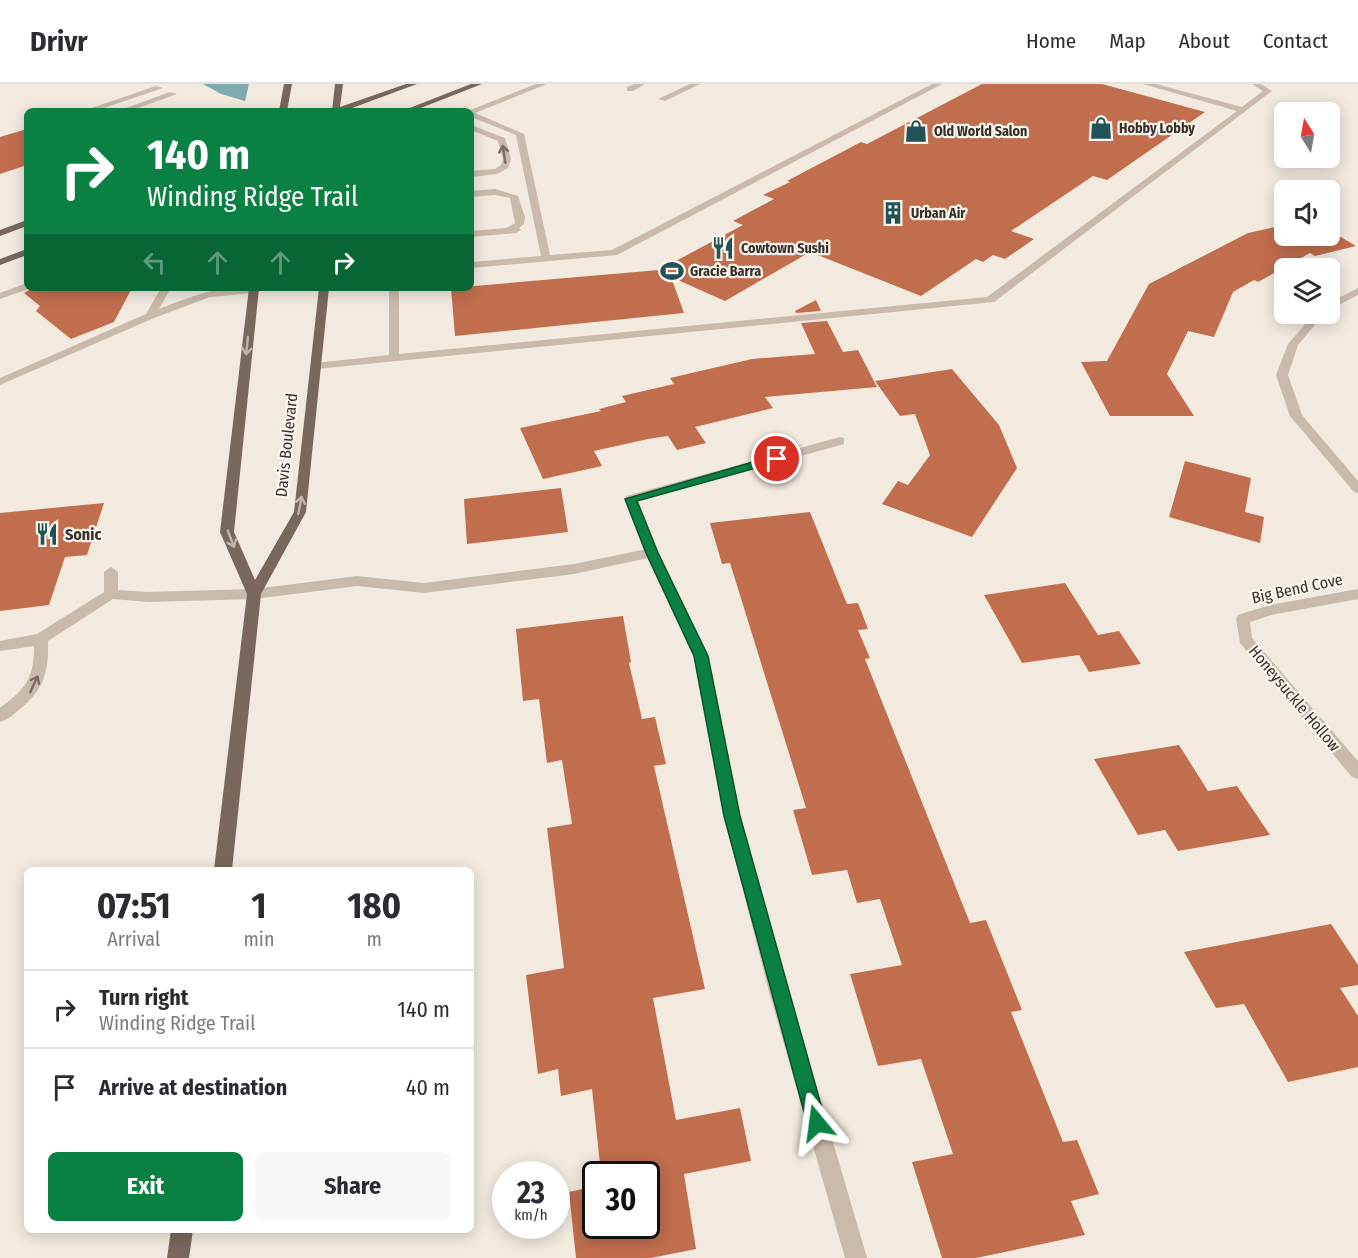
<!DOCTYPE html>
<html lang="en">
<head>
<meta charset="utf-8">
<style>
  body { margin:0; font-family:"Fira Sans Condensed",sans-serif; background:#f7f7f7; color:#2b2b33; height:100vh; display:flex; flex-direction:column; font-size:22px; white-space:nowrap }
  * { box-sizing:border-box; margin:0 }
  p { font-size:20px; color:#7c7c81 }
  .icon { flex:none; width:33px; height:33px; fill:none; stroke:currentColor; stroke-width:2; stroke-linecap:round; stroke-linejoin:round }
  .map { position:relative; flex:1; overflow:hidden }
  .drawer { position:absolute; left:24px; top:783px; width:450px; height:366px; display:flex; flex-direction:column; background:#fff; border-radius:9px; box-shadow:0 3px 15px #0003 }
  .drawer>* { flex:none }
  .top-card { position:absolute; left:24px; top:24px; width:450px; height:183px; border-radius:9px; box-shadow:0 3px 15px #0003; background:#0b8043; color:#fff; overflow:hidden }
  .needle { width:39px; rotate:349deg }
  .fabs { position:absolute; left:1274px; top:18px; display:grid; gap:12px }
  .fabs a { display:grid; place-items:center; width:66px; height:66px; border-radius:9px; background:#fff; box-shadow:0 3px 15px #0003; font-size:30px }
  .speed { position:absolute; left:492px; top:1077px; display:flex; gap:12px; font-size:30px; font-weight:700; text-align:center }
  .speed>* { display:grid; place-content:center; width:78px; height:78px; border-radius:50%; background:#fff; box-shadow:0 3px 15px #0003; line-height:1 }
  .speed small { font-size:15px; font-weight:400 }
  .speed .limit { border:3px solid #111; border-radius:9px; background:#fff; color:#111 }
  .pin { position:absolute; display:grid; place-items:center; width:51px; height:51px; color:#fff; margin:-26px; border:3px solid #fff; border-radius:50%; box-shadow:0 2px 6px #0007 }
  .me { position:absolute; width:66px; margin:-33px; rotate:344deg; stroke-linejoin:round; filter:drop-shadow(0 0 4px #0008) }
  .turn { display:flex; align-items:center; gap:21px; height:126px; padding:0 24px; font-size:27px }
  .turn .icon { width:78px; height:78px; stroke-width:2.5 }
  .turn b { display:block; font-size:42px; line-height:51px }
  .lanes { display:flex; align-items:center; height:57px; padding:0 24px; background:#0003; justify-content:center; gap:30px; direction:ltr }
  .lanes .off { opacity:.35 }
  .eta { display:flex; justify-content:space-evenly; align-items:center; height:102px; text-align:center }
  .eta b { font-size:36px; font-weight:700; line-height:42px }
  .button { display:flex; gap:12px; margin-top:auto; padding:12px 24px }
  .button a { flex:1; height:69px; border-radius:9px; background:#0b8043; color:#fff; font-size:24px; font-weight:700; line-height:69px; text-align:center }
  .button a+a { background:#f7f7f7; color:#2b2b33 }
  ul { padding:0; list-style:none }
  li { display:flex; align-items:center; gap:18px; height:78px; padding:0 24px; border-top:2px solid #e1e1e2 }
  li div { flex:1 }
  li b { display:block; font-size:22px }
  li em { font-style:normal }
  header { display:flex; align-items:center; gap:36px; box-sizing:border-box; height:84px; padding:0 30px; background:#fff; border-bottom:2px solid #e1e1e2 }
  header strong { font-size:28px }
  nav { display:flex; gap:33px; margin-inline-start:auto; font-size:21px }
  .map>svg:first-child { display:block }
</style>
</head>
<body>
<header>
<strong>Drivr</strong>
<nav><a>Home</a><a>Map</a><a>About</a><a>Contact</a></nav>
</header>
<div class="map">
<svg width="1358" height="1174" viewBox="0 0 1358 1174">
  <rect width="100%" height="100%" fill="#f2eadf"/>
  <polygon fill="#7faaae" points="203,0 249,0 245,17 221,10"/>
  <g fill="#c16e4e">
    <polygon points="982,0 1102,0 1205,28 1107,96 1093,92 1011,147 1034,155 1005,175 993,171 983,178 976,175 921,212 810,168 725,217 671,193 684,229 455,252 451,204 659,186 743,141 733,137 774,115 763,111 790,98 787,97 861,58 867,60"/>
    <polygon points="27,45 27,81 0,90 0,53"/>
    <polygon points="1284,141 1284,152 1329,152 1329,146 1356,162 1315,172 1310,169 1258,198 1254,196 1233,208 1214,253 1188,247 1167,290 1194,332 1110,332 1081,278 1107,277 1149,200 1248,149"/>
    <polygon points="33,204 132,204 114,238 71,255 36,227 40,222 24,209"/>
    <polygon points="816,216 821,227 796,229 795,227"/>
    <polygon points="827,237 843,268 858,266 877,303 765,313 773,324 695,343 706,359 677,366 668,352 648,355 594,367 602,382 543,395 520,344 601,327 599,325 626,318 622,312 674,300 670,294 752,275 815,270 801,239"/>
    <polygon points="952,285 999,341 1017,384 972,453 882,420 898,397 908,401 930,371 915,330 900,332 875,297"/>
    <polygon points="1185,377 1251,394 1245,428 1264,433 1260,459 1169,433"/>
    <polygon points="561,404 568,448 467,460 464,415"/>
    <polygon points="104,419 87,471 65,473 49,521 0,527 0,429"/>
    <polygon points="810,428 847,520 858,519 868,545 858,546 870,574 865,575 970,839 986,836 1022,926 1011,928 1063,1058 1077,1056 1099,1110 1071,1117 1085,1151 976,1174 942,1174 912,1078 953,1070 921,975 878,982 850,890 902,881 880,815 857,819 847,786 812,791 793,726 806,724 730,479 722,480 710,439"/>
    <polygon points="1065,499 1098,551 1119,547 1141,580 1089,588 1079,571 1022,579 984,511"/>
    <polygon points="623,532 631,578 629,579 642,635 655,633 666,680 654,682 705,905 653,914 676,1036 740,1024 751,1077 684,1090 696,1165 651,1174 576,1174 569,1108 596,1102 596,1142 646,1142 646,1090 601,1090 592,1005 561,1012 558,985 538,990 526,891 564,884 547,744 572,740 562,676 547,679 539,615 523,617 516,545"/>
    <polygon points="1179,661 1208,707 1237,702 1270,751 1178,767 1165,746 1138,751 1094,675"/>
    <polygon points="1331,840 1358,881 1358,901 1340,904 1358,932 1358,983 1288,998 1244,920 1216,924 1184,868"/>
  </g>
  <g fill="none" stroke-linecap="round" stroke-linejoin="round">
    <g fill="#cabaab" fill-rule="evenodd">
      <polygon points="536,0 547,0 475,29 524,50 550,171 612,166 932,0 942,0 617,171 471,184 471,178 541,172 516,51 471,33 471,27 468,27"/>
      <polygon points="635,0 645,0 633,7 627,7 627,3"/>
      <polygon points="690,0 700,0 665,17 658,15"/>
      <polygon points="1143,0 1156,0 1242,23 1263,7 1252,0 1261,0 1272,7 994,218 316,285 310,282 316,279 389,271 389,204 399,204 399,270 987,213 1237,27"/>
      <polygon points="156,2 163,4 95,27 83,27"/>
      <polygon points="170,8 177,10 130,27 118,27"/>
      <polygon points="471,41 505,54 511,75 508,84 497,90 471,93 471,87 495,85 501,81 503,75 498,57 471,46"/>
      <polygon points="495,105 518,112 525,133 524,140 519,144 521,146 516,149 471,153 471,147 506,144 515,139 510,114 495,111 471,113 471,107"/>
      <polygon points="27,199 27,204 31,204 0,215 0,209"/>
      <path d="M161,204H171L159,225C182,216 236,194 258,206L253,209L210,213L154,234L0,301V294L146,230Z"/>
      <path d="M652,464L657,466L659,469L657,472L574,490L424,509L357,502L254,515L148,518L113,515L48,557C49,587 44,606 20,625C14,630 8,636 0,638V624C26,604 34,595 34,562L0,567V557L37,550L104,508V488L111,483L118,488V506L148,508L254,505L357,492L424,499L574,480Z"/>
    </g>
    <g fill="#cabaab" fill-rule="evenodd">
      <polygon points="1358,204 1358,211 1329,226 1329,219"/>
      <polygon points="1314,230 1324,230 1298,261 1288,291 1302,331 1358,397 1358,409 1354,408 1290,332 1276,291 1288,260"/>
      <polygon points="840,353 844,354 844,360 638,417 659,469 708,571 740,732 788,904 867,1174 845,1174 768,904 724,732 694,571 645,469 625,415 626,412"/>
      <polygon points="1358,505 1358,515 1271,531 1250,538 1252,554 1358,677 1358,695 1352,693 1240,559 1236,535 1238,531 1270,521"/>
    </g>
    <g fill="#79675c" fill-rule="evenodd">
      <polygon points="284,0 292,0 287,27 279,27"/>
      <polygon points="335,0 343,0 340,23 406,0 417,0 344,27 332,27"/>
      <polygon points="471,0 482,0 413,27 402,27"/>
      <polygon points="27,136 27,142 0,152 0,146"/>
      <polygon points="27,165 27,171 0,181 0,175"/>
      <polygon points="249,204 259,204 234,448 255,496 294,428 319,204 329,204 306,428 261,510 232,786 214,786 247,510 220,448"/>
      <polygon points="171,1146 193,1146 189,1174 167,1174"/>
    </g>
  </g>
  <defs><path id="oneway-shaft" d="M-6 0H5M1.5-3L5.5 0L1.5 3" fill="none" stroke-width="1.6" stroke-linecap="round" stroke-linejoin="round" transform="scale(1.5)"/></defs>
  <g stroke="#7a6e64">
    <use href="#oneway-shaft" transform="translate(504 70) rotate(-99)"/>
    <use href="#oneway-shaft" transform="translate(34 600) rotate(-65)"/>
  </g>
  <g stroke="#bfb5ab">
    <use href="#oneway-shaft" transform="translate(247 262) rotate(96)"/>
    <use href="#oneway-shaft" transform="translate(300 421) rotate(-79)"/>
    <use href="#oneway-shaft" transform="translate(231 455) rotate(69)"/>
  </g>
  <polygon fill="#0b8043" stroke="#07532c" stroke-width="1.5" points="777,371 783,375 781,377 637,417 658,469 708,572 740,732 826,1039 823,1046 817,1049 810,1046 807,1039 724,732 694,572 646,469 625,415"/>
  <defs>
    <g id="shop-bare" transform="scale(1.8)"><path d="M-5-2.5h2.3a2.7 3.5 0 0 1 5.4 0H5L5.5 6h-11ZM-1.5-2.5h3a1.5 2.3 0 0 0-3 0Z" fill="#215258" stroke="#f9f4ec" stroke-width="2.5" paint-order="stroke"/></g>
    <g id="building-bare" transform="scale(1.8)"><path d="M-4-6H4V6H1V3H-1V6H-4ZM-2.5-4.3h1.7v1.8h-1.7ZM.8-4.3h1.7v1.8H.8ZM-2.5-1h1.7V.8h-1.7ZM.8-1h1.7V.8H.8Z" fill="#215258" stroke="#f9f4ec" stroke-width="2.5" paint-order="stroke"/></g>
    <g id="restaurant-bare" transform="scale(1.8)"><path d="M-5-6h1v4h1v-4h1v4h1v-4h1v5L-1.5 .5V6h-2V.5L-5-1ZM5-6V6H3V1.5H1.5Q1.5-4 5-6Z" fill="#215258" stroke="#f9f4ec" stroke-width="2.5" paint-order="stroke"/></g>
    <g id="stadium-bare" transform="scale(1.8)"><path d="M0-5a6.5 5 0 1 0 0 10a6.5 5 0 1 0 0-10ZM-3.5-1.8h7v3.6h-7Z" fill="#215258" stroke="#f9f4ec" stroke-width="2.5" paint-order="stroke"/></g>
  </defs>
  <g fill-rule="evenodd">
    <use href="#shop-bare" x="1101" y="44"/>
    <use href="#shop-bare" x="916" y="47"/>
    <use href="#building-bare" x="893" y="129"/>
    <use href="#restaurant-bare" x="723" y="164"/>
    <use href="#stadium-bare" x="672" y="187"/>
    <use href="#restaurant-bare" x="47" y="450"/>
  </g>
  <g text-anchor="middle" stroke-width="4.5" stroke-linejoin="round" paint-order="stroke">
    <g font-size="14" font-weight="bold" fill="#382f2a" stroke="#f9f4ec" text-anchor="start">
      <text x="1119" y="49">Hobby Lobby</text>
      <text x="934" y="52">Old World Salon</text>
      <text x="911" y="134">Urban Air</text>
      <text x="741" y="169">Cowtown Sushi</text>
      <text x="690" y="192">Gracie Barra</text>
    </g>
    <g font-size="16" fill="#382f2a" stroke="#f9f4ec">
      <text transform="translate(286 361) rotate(-84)" y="6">Davis Boulevard</text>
      <text transform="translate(1297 504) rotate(-12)" y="6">Big Bend Cove</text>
      <text transform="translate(1295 614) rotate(50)" y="6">Honeysuckle Hollow</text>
    </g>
    <g font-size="16" font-weight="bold" fill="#382f2a" stroke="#f9f4ec" text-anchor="start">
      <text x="65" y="456">Sonic</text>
    </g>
  </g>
</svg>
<div class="fabs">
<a><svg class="needle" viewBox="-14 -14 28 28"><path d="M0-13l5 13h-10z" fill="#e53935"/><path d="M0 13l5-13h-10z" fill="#7c7c81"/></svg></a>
<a><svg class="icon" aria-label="sound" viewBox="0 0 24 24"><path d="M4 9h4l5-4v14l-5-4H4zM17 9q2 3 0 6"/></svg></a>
<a><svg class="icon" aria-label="layers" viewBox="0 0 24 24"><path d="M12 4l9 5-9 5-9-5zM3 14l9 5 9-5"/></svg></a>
</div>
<div class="speed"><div>23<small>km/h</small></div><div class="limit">30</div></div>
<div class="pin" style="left:777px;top:375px;background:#d93025"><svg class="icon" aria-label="arrive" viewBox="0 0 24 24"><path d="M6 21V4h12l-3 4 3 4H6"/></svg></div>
<svg class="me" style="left:817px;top:1039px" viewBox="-20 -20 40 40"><path d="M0-17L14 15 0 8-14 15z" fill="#0b8043" stroke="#fff" stroke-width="4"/></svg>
<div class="top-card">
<div class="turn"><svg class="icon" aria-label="right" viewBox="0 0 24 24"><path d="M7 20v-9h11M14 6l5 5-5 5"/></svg><div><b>140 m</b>Winding Ridge Trail</div></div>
<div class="lanes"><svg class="icon off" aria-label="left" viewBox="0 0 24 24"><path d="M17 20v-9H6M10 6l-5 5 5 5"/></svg><svg class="icon off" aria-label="ahead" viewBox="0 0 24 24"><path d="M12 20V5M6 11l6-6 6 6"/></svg><svg class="icon off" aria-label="ahead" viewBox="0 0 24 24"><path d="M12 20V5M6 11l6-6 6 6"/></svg><svg class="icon" aria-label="right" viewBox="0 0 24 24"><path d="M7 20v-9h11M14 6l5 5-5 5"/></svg></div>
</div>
<section class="drawer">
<div class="eta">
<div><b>07:51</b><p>Arrival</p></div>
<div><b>1</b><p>min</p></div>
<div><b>180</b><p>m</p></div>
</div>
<ul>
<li><svg class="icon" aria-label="right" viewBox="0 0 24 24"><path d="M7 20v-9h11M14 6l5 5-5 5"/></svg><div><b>Turn right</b><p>Winding Ridge Trail</p></div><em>140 m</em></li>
<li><svg class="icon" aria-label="arrive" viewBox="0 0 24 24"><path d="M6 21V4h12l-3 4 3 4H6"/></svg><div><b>Arrive at destination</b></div><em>40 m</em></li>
</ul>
<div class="button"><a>Exit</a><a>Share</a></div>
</section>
</div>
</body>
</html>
